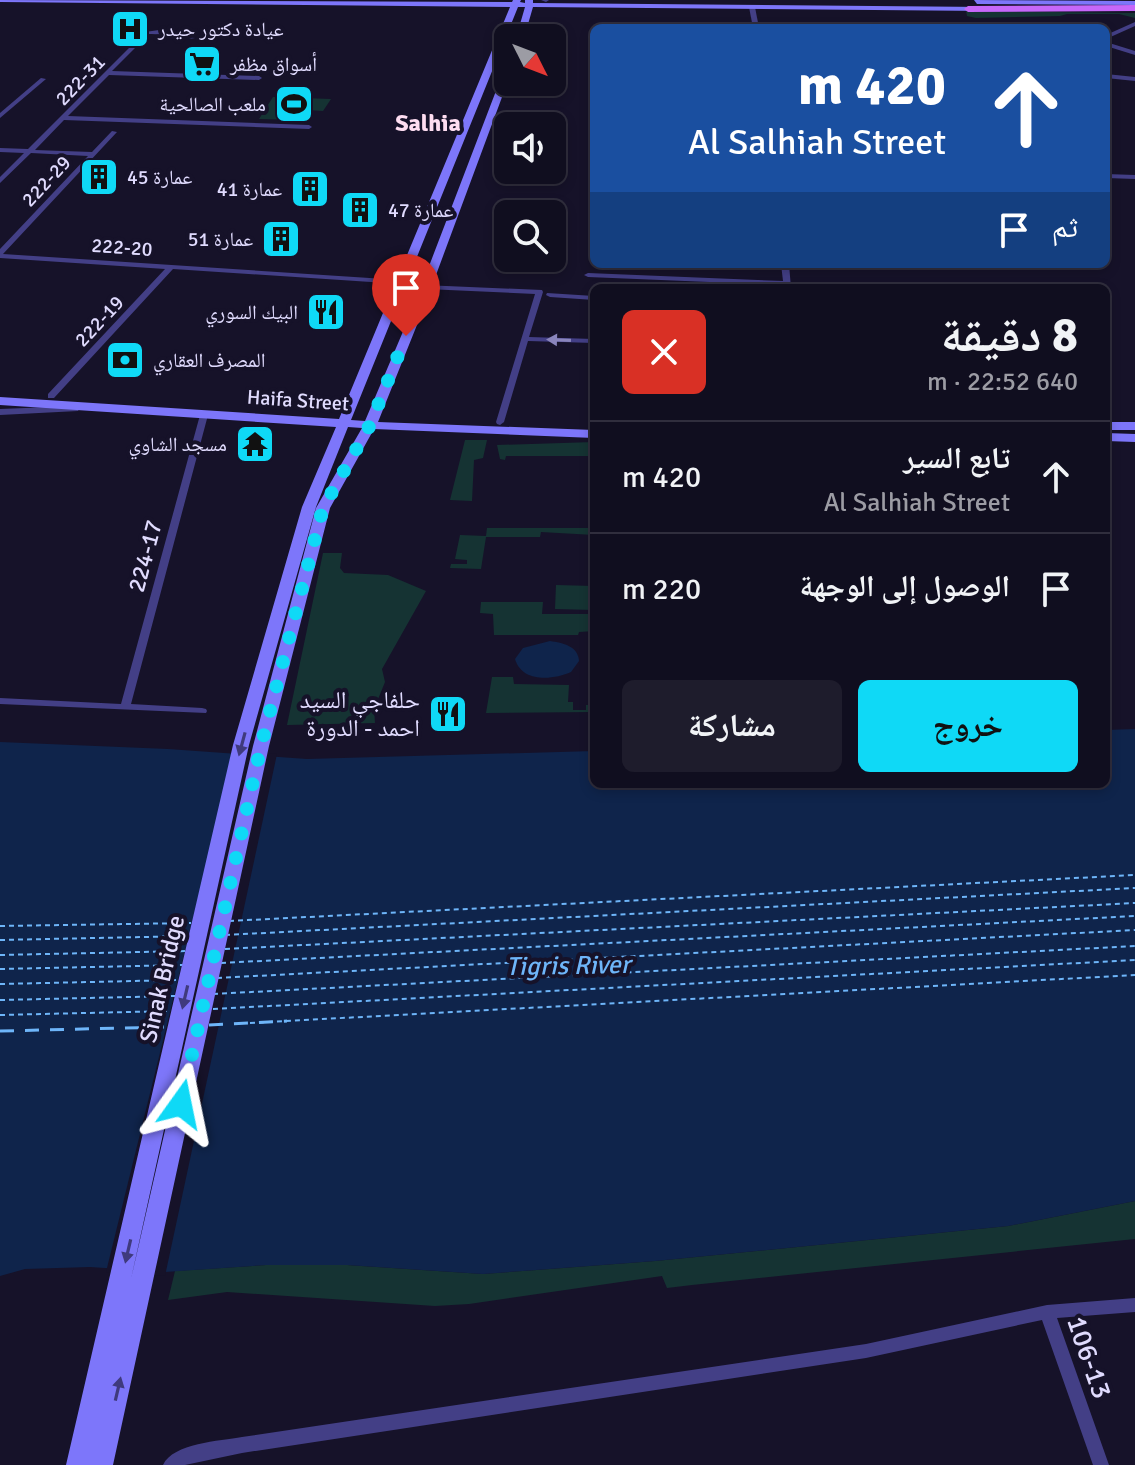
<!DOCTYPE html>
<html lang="ar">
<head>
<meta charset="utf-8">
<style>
  body { margin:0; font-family:Signika,"Noto Naskh Arabic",sans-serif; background:#1e1c2c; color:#f1f3f6; direction:rtl; height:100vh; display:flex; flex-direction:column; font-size:30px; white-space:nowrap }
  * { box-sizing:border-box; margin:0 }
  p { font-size:26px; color:#9c9ca4 }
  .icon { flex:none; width:44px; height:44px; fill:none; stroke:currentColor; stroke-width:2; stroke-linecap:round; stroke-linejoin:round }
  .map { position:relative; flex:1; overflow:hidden; direction:ltr }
  .sheet { position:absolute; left:590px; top:284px; width:520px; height:504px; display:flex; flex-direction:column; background:#100e1f; border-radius:12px; box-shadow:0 4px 12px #0003,0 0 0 2px #302e3d; direction:rtl }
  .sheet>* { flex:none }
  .guide { position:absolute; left:590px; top:24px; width:520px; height:244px; border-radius:12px; box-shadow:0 4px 12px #0003,0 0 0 2px #302e3d; direction:rtl; background:#1a4fa0; color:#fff; overflow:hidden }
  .needle { width:52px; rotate:132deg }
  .controls { position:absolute; left:494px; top:24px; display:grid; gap:16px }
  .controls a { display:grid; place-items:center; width:72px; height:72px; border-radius:12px; background:#100e1f; box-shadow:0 4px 12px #0003,0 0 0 2px #302e3d; font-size:40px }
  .pin { position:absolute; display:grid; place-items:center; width:68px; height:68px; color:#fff; margin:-82px -34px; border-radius:50% 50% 50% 0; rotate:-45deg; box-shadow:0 0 8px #0007 }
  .pin .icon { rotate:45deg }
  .me { position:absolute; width:88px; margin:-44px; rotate:12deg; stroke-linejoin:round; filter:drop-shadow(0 0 6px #0008) }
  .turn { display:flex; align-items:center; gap:28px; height:168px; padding:0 32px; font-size:36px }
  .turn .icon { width:104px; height:104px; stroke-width:2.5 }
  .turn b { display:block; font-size:56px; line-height:68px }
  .then { display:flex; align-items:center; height:76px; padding:0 32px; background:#0003; gap:16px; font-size:30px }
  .round { display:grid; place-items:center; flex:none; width:84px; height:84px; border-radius:12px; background:#1e1c2c }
  .summary { display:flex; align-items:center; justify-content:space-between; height:136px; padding:0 32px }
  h1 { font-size:48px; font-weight:700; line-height:60px }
  .cta { display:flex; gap:16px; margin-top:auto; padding:16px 32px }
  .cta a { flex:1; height:92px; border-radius:12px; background:#0fd9f6; color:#111; font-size:32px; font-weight:700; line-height:92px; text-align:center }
  .cta a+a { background:#1e1c2c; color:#f1f3f6 }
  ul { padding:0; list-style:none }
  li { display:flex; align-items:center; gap:24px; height:112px; padding:0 32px; border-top:2px solid #302e3d }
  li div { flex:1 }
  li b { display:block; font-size:30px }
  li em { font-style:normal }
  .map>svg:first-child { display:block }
</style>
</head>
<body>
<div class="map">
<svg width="1135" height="1465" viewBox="0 0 1135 1465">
  <rect width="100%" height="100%" fill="#161229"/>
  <g fill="#153333">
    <polygon points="966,11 1135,13 1135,18 1119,14 1067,14 1060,16 976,18 967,16"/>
    <polygon points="273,97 331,99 323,111 308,110 302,120 259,119"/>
    <polygon points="465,440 487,440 483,458 474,460 472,501 450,500"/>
    <polygon points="594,442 594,456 506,456 505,460 500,459 497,445"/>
    <polygon points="487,528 594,528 594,535 541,532 540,537 486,537 481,569 450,568 451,564 467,564 467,560 455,559 460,535 486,536"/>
    <polygon points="323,553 342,553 340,568 344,573 388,575 426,591 382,669 385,682 374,709 375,723 287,725"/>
    <polygon points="556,585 594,586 594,610 555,609"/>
    <polygon points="481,602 543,602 542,614 594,614 594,631 579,632 578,635 494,635 493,614 480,613"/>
    <polygon points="492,677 513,677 514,684 569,685 568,702 573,702 573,710 586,710 586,705 594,705 594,712 486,713"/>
    <polygon points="1135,1201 1135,1239 692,1285 667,1288 662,1276 469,1304 435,1306 227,1292 168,1300 175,1271 266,1265 347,1265 483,1274 655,1261 1008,1226"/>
  </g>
  <g fill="#0f244b">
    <path d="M550,641C563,643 578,646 579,661L571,672C553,680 522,683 515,659L523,648Z"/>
    <polygon points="1135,729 1135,1201 1008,1226 655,1261 483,1274 347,1265 266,1265 165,1272 90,1267 25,1269 0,1276 0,742 168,749 307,759 594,751 594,784 1106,784 1106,730"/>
  </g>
  <polygon fill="#161229" points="234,752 277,754 165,1276 106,1272"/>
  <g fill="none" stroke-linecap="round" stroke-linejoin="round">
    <g stroke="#6eb5f9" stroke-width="2" stroke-dasharray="5 4" stroke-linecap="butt">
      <polyline points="229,921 1135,875"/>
      <polyline points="0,926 191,923"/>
      <polyline points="225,935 1135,888"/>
      <polyline points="0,940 191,936"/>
      <polyline points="225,949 1135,903"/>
      <polyline points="0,955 187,951"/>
      <polyline points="221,963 1135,916"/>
      <polyline points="0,969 183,965"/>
      <polyline points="217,978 1135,930"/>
      <polyline points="0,984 179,980"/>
      <polyline points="213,994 1135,946"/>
      <polyline points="0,1000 175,996"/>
      <polyline points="213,1009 1135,960"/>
      <polyline points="0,1015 171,1011"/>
      <polyline points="250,1023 1135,975"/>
    </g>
    <g stroke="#6eb5f9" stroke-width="3" stroke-dasharray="14 11" stroke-linecap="butt">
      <polyline points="209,1025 287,1021"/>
      <polyline points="0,1031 167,1027"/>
    </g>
    <g fill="#433f86" fill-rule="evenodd">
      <polygon points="541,0 549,0 546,2"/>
      <polygon points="752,5 755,7 759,28 753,28 749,7"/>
      <polygon points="1135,22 1135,26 1106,39 1106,35"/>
      <path d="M159,30L195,38C180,41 164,33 149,34L112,71L259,76L262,78L259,80L109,75L68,116L309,125L312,127L309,129L64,120L35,150L92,152L112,131L117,132L3,254L385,279L404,273L408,275L386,283L173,269L54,398H48V394L165,269L0,258V249L88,156L31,153L0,183V177L24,153L0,152V148L28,149L145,32Z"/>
      <polygon points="1106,42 1135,51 1135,55 1106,46"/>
      <polygon points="1106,74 1135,77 1135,81 1106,78"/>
      <polygon points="41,78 46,79 0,118 0,113"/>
      <polygon points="1106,174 1135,175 1135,179 1106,178"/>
      <polygon points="781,264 789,264 791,288 785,288 784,285 588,277 584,275 588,273 783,281"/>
      <polygon points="423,285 542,290 543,292 529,337 594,339 594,343 528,341 504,422 500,425 497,424 496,422 535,294 426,289 422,287"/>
      <polygon points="547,293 594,296 594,300 550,297 546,295"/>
      <polygon points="75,406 79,409 78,411 0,415 0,409"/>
      <polygon points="204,412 208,415 131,704 202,708 206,709 207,711 206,713 0,704 0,698 121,704 200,415"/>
      <path d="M1135,1298V1312L1057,1318L1109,1465H1093L1042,1320L866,1358L242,1453L185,1465H163C173,1443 220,1441 242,1437L866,1344L1047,1305Z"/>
    </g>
    <g fill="#7d76fa" fill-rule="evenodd">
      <path d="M0,0L512,2L513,0H521L520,2L525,3V0H533V3L986,7L990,9L986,11L533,7L524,38H516L525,7H518L351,420L365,421L413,308L504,70L508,67V81L423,310L378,422L594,430V438L374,429L330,508L269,746L113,1465H66L233,745L302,507L336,427L0,405V397L339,419L510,7L0,2ZM348,427L362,428L316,508L253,746L131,1279L249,745L316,507Z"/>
      <polygon points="974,0 1135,1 1135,5 977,4"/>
      <rect x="1106" y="422" width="29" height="8"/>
      <polygon points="1106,433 1135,434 1135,442 1106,441"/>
    </g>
    <polygon fill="#c667f9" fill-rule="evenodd" points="1135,5 1135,11 968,12 964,9 968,6"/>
  </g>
  <defs><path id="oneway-solid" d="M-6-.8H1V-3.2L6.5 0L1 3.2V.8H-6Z" transform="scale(2)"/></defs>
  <use fill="#8a85bc" href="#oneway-solid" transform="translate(559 340) rotate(-178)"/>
  <g fill="#3f3a7d">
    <use href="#oneway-solid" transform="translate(242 744) rotate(105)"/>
    <use href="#oneway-solid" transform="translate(185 997) rotate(103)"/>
    <use href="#oneway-solid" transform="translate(128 1251) rotate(103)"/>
    <use href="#oneway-solid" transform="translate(118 1389) rotate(-77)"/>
  </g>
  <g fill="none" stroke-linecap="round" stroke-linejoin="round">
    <polyline stroke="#0fd9f6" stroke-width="14" stroke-dasharray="0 25.2" points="181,1104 261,746 323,508 370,425 406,336"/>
  </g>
  <defs>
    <g id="hospital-square" transform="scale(2)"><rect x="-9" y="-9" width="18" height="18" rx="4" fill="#0fd9f6" stroke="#161229"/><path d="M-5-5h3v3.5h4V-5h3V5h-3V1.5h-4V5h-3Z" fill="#111"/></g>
    <g id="supermarket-square" transform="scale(2)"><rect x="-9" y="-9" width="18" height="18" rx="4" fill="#0fd9f6" stroke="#161229"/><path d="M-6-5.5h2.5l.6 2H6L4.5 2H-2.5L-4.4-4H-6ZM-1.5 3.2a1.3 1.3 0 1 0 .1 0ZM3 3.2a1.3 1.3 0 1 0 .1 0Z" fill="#111"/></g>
    <g id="stadium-square" transform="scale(2)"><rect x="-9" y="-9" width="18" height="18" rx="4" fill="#0fd9f6" stroke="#161229"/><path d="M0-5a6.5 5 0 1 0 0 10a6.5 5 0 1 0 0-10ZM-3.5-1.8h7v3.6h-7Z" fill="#111"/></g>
    <g id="building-square" transform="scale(2)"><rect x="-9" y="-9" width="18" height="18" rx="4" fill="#0fd9f6" stroke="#161229"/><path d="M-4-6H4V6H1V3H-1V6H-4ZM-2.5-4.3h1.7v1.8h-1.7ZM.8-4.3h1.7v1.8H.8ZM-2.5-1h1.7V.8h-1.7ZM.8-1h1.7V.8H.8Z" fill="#111"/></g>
    <g id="restaurant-square" transform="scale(2)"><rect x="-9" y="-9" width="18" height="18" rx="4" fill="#0fd9f6" stroke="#161229"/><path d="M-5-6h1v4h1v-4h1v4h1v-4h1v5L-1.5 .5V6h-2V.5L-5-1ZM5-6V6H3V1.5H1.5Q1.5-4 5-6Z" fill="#111"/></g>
    <g id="bank-square" transform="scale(2)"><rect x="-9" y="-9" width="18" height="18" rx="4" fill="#0fd9f6" stroke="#161229"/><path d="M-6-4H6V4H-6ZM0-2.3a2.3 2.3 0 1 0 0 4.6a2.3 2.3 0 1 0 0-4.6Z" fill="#111"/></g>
    <g id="temple-square" transform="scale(2)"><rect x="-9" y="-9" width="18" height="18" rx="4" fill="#0fd9f6" stroke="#161229"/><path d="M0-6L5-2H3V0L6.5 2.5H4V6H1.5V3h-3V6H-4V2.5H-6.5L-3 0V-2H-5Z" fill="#111"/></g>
  </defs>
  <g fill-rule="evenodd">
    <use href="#hospital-square" x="130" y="29"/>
    <use href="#supermarket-square" x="202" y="64"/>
    <use href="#stadium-square" x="294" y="104"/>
    <use href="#building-square" x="99" y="177"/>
    <use href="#building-square" x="310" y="189"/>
    <use href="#building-square" x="360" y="210"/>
    <use href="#building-square" x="281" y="239"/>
    <use href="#restaurant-square" x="326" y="312"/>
    <use href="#bank-square" x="125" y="360"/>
    <use href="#temple-square" x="255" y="444"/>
    <use href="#restaurant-square" x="448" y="714"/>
  </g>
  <g text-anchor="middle" stroke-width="8" stroke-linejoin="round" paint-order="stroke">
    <g font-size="20" fill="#e0dbfe" stroke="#161229" text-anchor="start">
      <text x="158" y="36">عيادة دكتور حيدر</text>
      <text x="230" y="71">أسواق مظفر</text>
      <text x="266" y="111" text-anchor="end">ملعب الصالحية</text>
      <text x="127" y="184">عمارة 45</text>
      <text x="282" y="196" text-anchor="end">عمارة 41</text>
      <text x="388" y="217">عمارة 47</text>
      <text x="253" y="246" text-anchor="end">عمارة 51</text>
      <text x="298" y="319" text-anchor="end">البيك السوري</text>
      <text x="153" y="367">المصرف العقاري</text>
      <text x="227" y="451" text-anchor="end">مسجد الشاوي</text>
    </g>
    <g font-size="20" fill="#e0dbfe" stroke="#161229">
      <text transform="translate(80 80) rotate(-46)" y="7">222-31</text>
      <text transform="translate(46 181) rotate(-47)" y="7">222-29</text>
      <text transform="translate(122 247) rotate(4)" y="7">222-20</text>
      <text transform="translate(99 321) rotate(-47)" y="7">222-19</text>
      <text transform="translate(298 400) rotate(4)" y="7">Haifa Street</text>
    </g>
    <g font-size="24" font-weight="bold" fill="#feddf1" stroke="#161229">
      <text x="428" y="131">Salhia</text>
    </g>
    <g font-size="24" fill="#e0dbfe" stroke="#161229">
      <text transform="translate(145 556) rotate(-75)" y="8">224-17</text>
      <text transform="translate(162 979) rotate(-77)" y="8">Sinak Bridge</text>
    </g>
    <g font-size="24" fill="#e0dbfe" stroke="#161229" text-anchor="end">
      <text x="420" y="708">حلفاجي السيد<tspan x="420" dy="28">احمد - الدورة</tspan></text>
    </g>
    <g font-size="26" font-style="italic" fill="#6eb5f9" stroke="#161229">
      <text transform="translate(568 965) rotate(-1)" y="9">Tigris River</text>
    </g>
    <g font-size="28" fill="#e0dbfe" stroke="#161229">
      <text transform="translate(1090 1357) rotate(71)" y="10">106-13</text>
    </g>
  </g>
</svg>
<div class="controls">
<a><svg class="needle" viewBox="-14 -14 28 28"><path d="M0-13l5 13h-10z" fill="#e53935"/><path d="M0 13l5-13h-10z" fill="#9c9ca4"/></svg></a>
<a><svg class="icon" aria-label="sound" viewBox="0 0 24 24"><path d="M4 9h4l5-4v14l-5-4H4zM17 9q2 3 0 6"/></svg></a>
<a><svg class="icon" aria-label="search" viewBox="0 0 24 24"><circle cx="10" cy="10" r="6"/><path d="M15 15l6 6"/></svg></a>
</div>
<div class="pin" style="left:406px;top:336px;background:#d93025"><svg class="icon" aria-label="arrive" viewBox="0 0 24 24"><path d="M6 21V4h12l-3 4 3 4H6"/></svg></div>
<svg class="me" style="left:181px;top:1104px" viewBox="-20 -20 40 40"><path d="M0-17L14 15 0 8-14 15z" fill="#0fd9f6" stroke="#fff" stroke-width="4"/></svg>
<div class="guide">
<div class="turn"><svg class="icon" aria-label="ahead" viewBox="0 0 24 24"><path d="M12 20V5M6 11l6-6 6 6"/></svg><div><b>420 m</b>Al Salhiah Street</div></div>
<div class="then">ثم<svg class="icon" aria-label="arrive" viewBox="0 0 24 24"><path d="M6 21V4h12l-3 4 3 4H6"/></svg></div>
</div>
<section class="sheet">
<div class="summary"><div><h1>8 دقيقة</h1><p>640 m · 22:52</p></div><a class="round" style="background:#d93025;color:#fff"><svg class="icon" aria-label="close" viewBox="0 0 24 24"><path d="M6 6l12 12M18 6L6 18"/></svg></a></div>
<ul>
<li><svg class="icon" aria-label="ahead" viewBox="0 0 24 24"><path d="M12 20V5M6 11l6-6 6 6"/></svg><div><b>تابع السير</b><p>Al Salhiah Street</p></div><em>420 m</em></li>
<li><svg class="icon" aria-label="arrive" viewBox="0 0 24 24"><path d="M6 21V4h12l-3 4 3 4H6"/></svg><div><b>الوصول إلى الوجهة</b></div><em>220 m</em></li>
</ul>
<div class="cta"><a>خروج</a><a>مشاركة</a></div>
</section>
</div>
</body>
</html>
